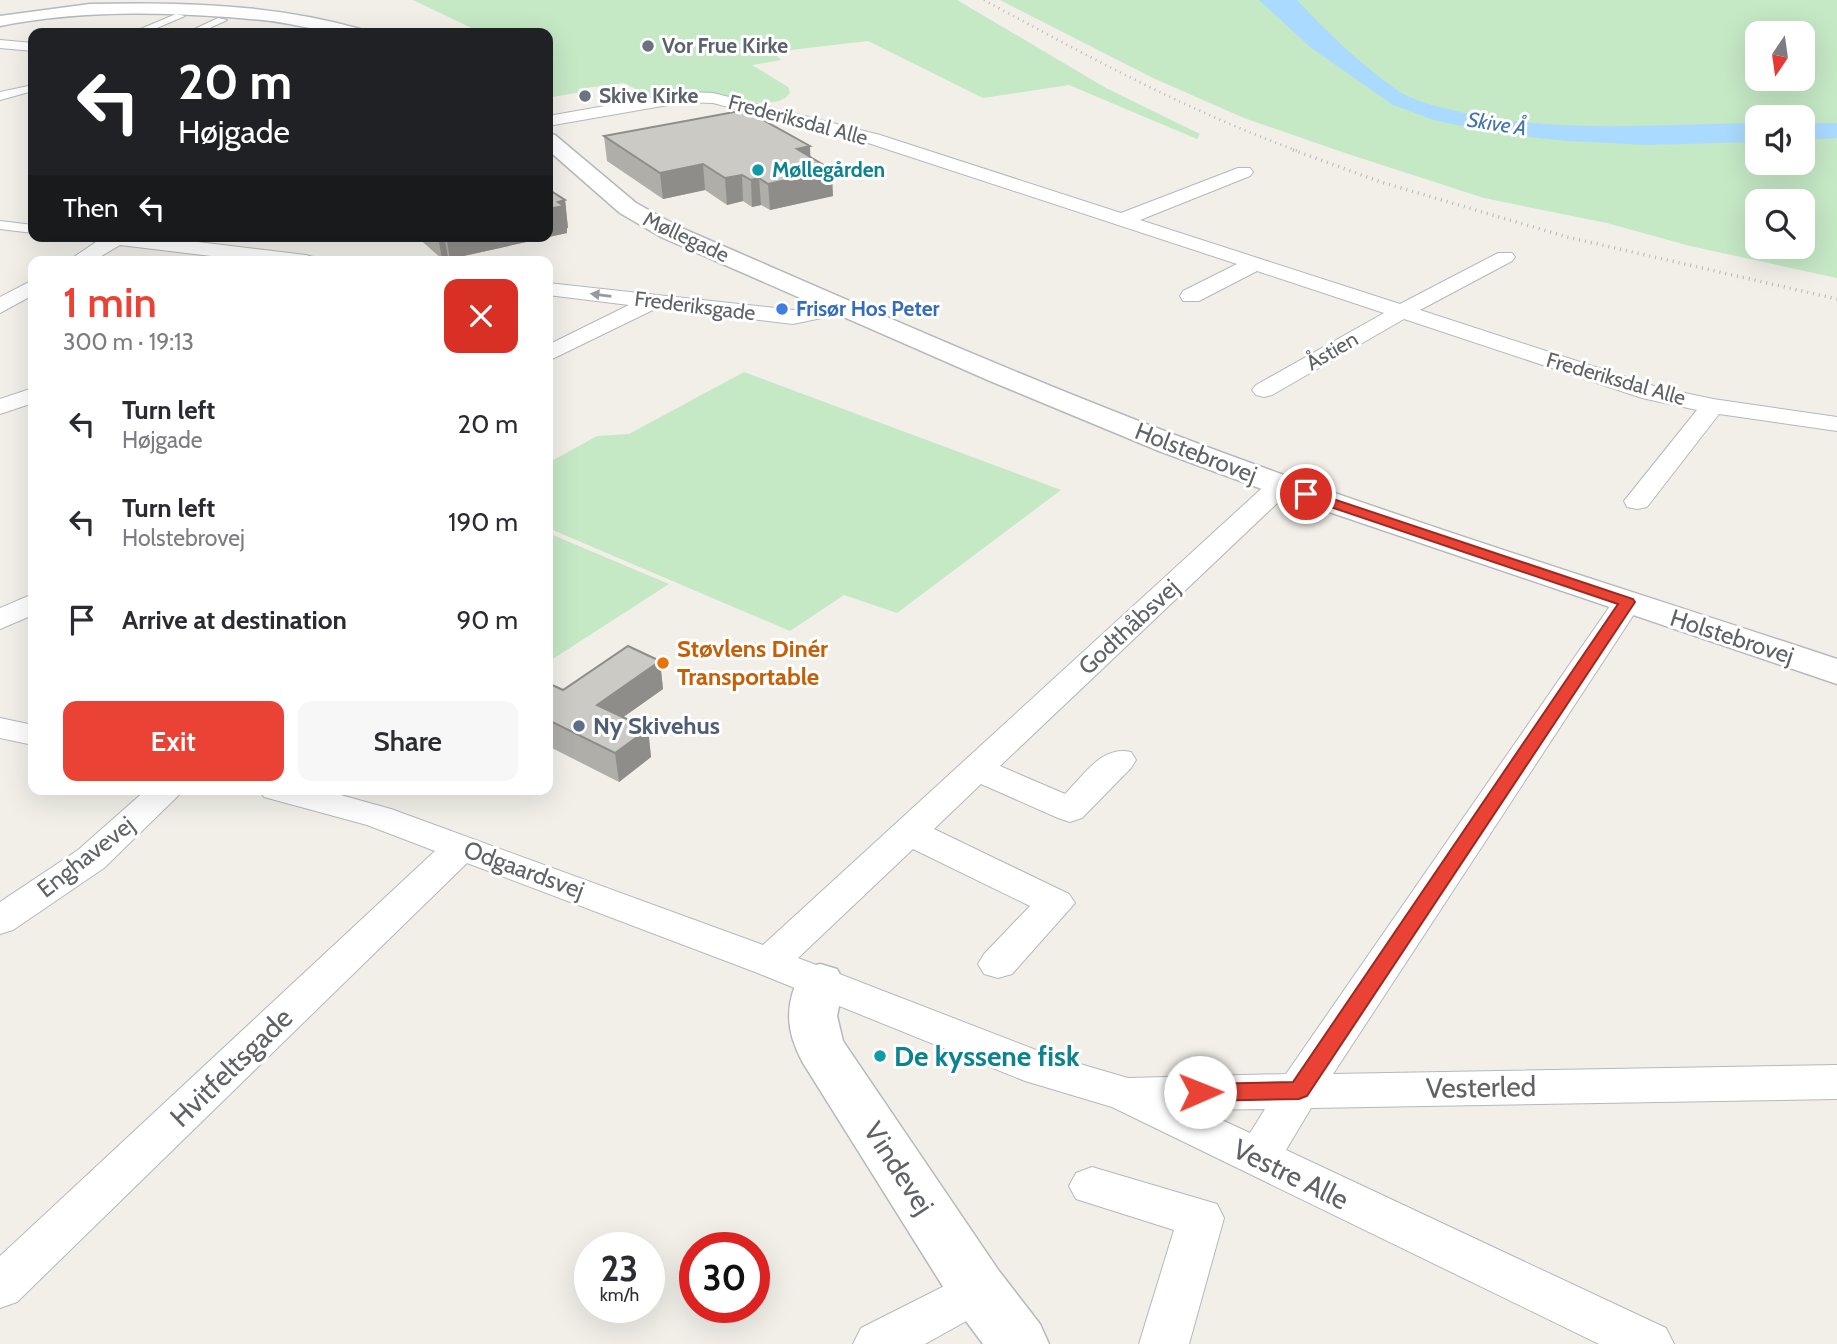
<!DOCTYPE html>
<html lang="en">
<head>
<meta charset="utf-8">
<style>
  body { margin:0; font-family:Cabin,sans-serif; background:#f7f7f7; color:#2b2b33; height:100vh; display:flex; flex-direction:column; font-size:26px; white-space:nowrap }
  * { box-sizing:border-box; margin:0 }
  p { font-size:23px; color:#7c7c81 }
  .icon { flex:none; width:38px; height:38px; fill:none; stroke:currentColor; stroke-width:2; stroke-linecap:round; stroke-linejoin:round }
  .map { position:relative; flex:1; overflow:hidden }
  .sheet { position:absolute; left:28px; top:256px; width:525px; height:539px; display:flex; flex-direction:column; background:#fff; border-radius:14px; box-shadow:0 7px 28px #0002 }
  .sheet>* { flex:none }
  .banner { position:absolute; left:28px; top:28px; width:525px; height:214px; border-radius:14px; box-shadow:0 7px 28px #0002; background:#202124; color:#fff; overflow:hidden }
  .needle { width:46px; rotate:193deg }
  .buttons { position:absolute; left:1745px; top:21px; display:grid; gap:14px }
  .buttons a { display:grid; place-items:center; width:70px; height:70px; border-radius:14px; background:#fff; box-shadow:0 7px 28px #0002; font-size:35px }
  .speed { position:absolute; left:574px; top:1232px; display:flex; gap:14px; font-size:35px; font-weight:700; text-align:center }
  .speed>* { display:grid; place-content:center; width:91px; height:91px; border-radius:50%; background:#fff; box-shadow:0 7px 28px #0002; line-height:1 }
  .speed small { font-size:18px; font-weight:400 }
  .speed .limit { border:10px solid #d22; background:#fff; color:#111 }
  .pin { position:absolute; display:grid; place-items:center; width:60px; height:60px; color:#fff; margin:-30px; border:4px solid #fff; border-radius:50%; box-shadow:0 2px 7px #0007 }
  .me { position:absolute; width:77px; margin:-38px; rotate:89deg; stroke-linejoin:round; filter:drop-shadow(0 0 5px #0008) }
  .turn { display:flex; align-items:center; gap:24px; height:147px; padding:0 35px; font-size:32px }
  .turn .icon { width:91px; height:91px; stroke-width:2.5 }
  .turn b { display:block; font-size:49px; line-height:60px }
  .then { display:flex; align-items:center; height:66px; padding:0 35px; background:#0003; gap:14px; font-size:26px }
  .round { display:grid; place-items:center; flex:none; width:74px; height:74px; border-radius:14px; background:#f7f7f7 }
  .headline { display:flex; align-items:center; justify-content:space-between; height:119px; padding:0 35px }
  h1 { font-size:42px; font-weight:600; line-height:52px; color:#ea4335 }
  .primary-button { display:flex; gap:14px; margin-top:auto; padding:14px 35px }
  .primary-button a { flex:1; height:80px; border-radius:14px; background:#ea4335; color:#fff; font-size:28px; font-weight:600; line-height:80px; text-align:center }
  .primary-button a+a { background:#f7f7f7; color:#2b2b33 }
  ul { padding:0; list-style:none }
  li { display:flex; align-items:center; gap:21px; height:98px; padding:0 35px }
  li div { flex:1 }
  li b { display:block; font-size:26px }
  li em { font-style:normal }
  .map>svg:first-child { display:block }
</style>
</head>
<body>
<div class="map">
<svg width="1837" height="1344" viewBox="0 0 1837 1344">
  <rect width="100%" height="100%" fill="#f1efe8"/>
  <g fill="#c5e8c5" fill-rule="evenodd">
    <path d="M413,0H957L1106,88L1200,134L1197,139L1069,85L983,98L868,41L773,52L781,60L752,65L788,87L790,93C774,114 728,95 706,93C678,90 646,107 621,94L638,90L624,83L578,89L581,92L553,97L548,95V54L553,53L548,50V33H482Z"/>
    <path d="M1000,0H1837V278L1690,246L1607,223L1484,198L1348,154L1244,118L1153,78ZM1757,33H1802V79H1757ZM1757,117H1802V163H1757ZM1757,201H1802V247H1757Z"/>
    <polygon points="744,372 1061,490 897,613 844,595 790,631 548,528 548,463 597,436 629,434"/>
    <polygon points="548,533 669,584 548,662"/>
  </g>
  <g fill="#aadaff">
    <path d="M1259,0H1297C1328,33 1362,66 1400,92C1418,103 1440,107 1460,112C1557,134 1658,124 1757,123V142L1648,145L1568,141L1509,135L1437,121L1393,105L1310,47Z"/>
    <polygon points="1803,123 1837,123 1837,138 1803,140"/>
  </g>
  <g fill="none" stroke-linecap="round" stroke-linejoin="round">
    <g stroke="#b5b8bc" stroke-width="2">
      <g id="pedestrian">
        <polygon points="176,14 185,16 145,33 131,33"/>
        <polygon points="218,18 227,20 199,33 186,33"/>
        <polygon points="33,85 33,91 0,100 0,92"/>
        <polygon points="0,221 33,225 33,233 0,229"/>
      </g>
    </g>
    <g stroke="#b5b8bc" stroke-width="2">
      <g id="minor">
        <polygon points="0,40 33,43 33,51 0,48"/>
        <polygon points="685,92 713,93 880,135 1121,213 1238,168 1250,168 1253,172 1250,176 1140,220 1400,304 1498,253 1512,253 1515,257 1512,261 1420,310 1657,387 1713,399 1837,417 1837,431 1719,414 1647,507 1637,509 1627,507 1624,501 1697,410 1642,398 1404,319 1272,395 1264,397 1256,395 1252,390 1256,385 1384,313 1257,271 1199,301 1183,301 1180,296 1183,291 1237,264 868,143 713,103 685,102 548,126 548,116"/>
        <polygon points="85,236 148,236 306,255 313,257 316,261 252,261 120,245 93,261 68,261 96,242 88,240"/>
        <polygon points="33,280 33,295 0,313 0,297"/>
        <polygon points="548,283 793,310 842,300 850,302 853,307 850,312 793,324 657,308 548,361 548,345 629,305 548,295"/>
        <polygon points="33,388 33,403 0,414 0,399"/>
        <path d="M1281,477L1290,479L1294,485L1290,491L1000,766L1065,794C1084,775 1102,745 1131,752L1136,760L1131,768L1082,818L1070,822L1058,818L981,784L934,829L1069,894L1075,903L1012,974L998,978L984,974L978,964L984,954L1030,906L913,849L798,958L1049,1055L1128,1078L1286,1074L1617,596L1627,593L1637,596L1642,602L1333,1074L1837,1065V1099L1311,1108L1286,1150L1666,1328L1674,1344H1599L1112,1107L1025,1081L755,972L467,863L17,1302L0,1308V1256L435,851L367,825L264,797L259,789H319L391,809L763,945L1272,479ZM1265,1109L1250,1133L1200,1110Z"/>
        <polygon points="33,594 33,615 0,629 0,608"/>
        <polygon points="0,718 33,725 33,745 0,738"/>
        <polygon points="147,789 185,789 104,868 13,930 0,934 0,902 78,850"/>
        <polygon points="1092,1167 1217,1204 1224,1218 1189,1344 1139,1344 1174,1230 1076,1199 1069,1186 1076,1173"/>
        <polygon points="978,1269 995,1275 1002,1290 995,1305 925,1344 853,1344 861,1328"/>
      </g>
    </g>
    <g stroke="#b5b8bc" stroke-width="3">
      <g id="tertiary">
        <path d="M90,4C180,2 273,4 360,29L363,33C329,35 296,23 262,20C175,12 86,9 0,26V16Z"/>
        <path d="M548,133L555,135L636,203L679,227C846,299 1013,374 1183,438C1398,519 1619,587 1837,659V684L1270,492L1159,451L990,381L661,237L620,213L548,150Z"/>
        <path d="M820,964L837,969L844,982L837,1016L843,1041L999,1271L1040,1324L1049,1344H983L957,1309L803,1063C785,1030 784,1003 803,969Z"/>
      </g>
    </g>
    <use href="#pedestrian" fill="#fff" fill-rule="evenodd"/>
    <use href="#minor" fill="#fff" fill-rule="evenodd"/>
    <use href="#tertiary" fill="#fff" fill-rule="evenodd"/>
    <path stroke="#b6b7b8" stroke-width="2.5" stroke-dasharray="1 4.5" stroke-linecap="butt" d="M984,0C1087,56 1188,111 1298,151"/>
    <polyline stroke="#b6b7b8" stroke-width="3.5" stroke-dasharray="1 5" stroke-linecap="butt" points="1293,150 1381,182 1567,237 1837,299"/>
  </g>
  <g fill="#afaea9">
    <polygon points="604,136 810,157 833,196 770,210 761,205 752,207 743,201 727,205 705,190 663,199 607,161"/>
    <polygon points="565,200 568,228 567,228 567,233 450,259 448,257 442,259 416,236 548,236"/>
    <polygon points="660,661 663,689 623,717 648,729 651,757 619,782 548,746 548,683 563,690"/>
  </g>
  <g fill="#8f8d8a">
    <polygon points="810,146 811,172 797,149"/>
    <polygon points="703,164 705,190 663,199 660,173"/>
    <polygon points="832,170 833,196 770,210 768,184"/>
    <polygon points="742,175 743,201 727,205 725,178"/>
    <polygon points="759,178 761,205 752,207 751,180"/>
    <polygon points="565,200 568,228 567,228 567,233 450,259 446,236 548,236 548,209 558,202"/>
    <polygon points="438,236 444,236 448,257 442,259"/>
    <polygon points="660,661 663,689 601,733 597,705"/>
    <polygon points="648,729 651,757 619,782 615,753"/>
  </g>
  <g fill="#cccac5" stroke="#8f8d8a" stroke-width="2">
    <polygon points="745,110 810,146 797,149 832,170 768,184 759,178 751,180 742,175 725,178 703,164 660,173 604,136"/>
    <polygon points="548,189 565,200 558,202 564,206 548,209"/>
    <polygon points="628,646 660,661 597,705 648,729 615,753 548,720 548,683 563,690"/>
  </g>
  <defs><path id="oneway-solid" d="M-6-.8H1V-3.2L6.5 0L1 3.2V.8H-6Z" transform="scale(1.75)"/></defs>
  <use fill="#979a9d" href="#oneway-solid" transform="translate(601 295) rotate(-173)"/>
  <polygon fill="#ea4335" stroke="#982c22" stroke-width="2" points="1306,490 1633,599 1635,602 1307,1096 1299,1099 1200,1101 1192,1098 1189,1092 1192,1086 1200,1084 1293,1082 1618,604 1301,497 1301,491"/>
  <g fill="#6b7280" stroke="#fff" stroke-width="2.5">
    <circle cx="648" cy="46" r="7"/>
    <circle cx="585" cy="96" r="7"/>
  </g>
  <g fill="#0f9aa8" stroke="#fff" stroke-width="2.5">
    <circle cx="758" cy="170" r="7"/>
    <circle cx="880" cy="1056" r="7"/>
  </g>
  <circle fill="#3f7fe0" stroke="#fff" stroke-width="2.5" cx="782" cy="309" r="7"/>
  <circle fill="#e8710a" stroke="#fff" stroke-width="2.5" cx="663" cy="663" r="7"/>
  <circle fill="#5c6f8a" stroke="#fff" stroke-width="2.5" cx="579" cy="726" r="7"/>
  <g text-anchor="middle" stroke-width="6" stroke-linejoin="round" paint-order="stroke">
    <g font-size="21" font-weight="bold" fill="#5b616d" stroke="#fff" text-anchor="start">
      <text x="662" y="53">Vor Frue Kirke</text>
      <text x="599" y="103">Skive Kirke</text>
    </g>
    <g font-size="21" fill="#5f6368" stroke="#fff">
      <text transform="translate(798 120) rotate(15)" y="7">Frederiksdal Alle</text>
      <text transform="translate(686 237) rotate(25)" y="7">Møllegade</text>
      <text transform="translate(695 306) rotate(7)" y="7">Frederiksgade</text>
      <text transform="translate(1332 351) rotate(-30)" y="7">Åstien</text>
      <text transform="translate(1616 379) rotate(16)" y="7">Frederiksdal Alle</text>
    </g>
    <g font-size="21" font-style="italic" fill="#4174aa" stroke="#fff">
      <text transform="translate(1497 124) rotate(9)" y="7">Skive Å</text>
    </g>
    <g font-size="21" font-weight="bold" fill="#0d838f" stroke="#fff" text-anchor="start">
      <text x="772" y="177">Møllegården</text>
    </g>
    <g font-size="21" font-weight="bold" fill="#366cbe" stroke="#fff" text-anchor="start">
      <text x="796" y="316">Frisør Hos Peter</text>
    </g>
    <g font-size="24" fill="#5f6368" stroke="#fff">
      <text transform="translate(1196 453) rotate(21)" y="8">Holstebrovej</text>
      <text transform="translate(1129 627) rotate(-43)" y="8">Godthåbsvej</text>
      <text transform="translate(1732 637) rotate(18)" y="8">Holstebrovej</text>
      <text transform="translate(86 857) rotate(-38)" y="8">Enghavevej</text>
      <text transform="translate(524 870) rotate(20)" y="8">Odgaardsvej</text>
    </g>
    <g font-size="24" font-weight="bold" fill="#c56008" stroke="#fff" text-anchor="start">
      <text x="677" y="657">Støvlens Dinér<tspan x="677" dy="28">Transportable</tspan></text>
    </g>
    <g font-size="24" font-weight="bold" fill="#4e5e75" stroke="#fff" text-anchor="start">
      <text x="593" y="734">Ny Skivehus</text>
    </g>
    <g font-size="28" font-weight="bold" fill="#0d838f" stroke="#fff" text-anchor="start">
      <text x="894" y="1066">De kyssene fisk</text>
    </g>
    <g font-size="28" fill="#5f6368" stroke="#fff">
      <text transform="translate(231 1067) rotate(-44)" y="10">Hvitfeltsgade</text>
      <text transform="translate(1481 1087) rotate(-1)" y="10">Vesterled</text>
      <text transform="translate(899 1168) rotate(57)" y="10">Vindevej</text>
      <text transform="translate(1291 1174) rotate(26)" y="10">Vestre Alle</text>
    </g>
  </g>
</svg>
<div class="buttons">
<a><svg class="needle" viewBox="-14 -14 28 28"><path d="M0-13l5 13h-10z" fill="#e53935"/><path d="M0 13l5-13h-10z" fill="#7c7c81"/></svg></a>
<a><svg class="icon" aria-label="sound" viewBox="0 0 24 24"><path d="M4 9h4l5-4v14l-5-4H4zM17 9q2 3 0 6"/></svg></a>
<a><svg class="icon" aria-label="search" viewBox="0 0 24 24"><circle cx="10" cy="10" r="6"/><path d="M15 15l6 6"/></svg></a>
</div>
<div class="speed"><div>23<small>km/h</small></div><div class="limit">30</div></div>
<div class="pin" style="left:1306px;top:494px;background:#d93025"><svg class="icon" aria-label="arrive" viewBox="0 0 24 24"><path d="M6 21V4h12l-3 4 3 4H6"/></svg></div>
<svg class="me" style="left:1200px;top:1092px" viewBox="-20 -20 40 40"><circle r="19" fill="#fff"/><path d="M0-13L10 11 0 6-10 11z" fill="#ea4335"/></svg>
<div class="banner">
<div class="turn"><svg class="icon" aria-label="left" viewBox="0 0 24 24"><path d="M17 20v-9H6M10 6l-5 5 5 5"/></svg><div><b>20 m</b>Højgade</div></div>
<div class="then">Then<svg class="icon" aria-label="left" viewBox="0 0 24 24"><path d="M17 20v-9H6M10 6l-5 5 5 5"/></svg></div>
</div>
<section class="sheet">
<div class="headline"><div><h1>1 min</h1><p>300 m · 19:13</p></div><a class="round" style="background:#d93025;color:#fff"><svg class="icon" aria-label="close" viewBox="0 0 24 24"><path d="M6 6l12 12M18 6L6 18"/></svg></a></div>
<ul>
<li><svg class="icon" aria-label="left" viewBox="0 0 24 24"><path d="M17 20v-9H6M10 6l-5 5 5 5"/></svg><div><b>Turn left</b><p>Højgade</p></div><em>20 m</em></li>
<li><svg class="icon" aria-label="left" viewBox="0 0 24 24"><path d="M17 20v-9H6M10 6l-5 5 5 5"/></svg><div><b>Turn left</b><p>Holstebrovej</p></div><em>190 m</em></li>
<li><svg class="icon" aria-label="arrive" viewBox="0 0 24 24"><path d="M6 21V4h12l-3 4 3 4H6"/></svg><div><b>Arrive at destination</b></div><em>90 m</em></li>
</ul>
<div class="primary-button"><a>Exit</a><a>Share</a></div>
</section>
</div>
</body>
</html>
